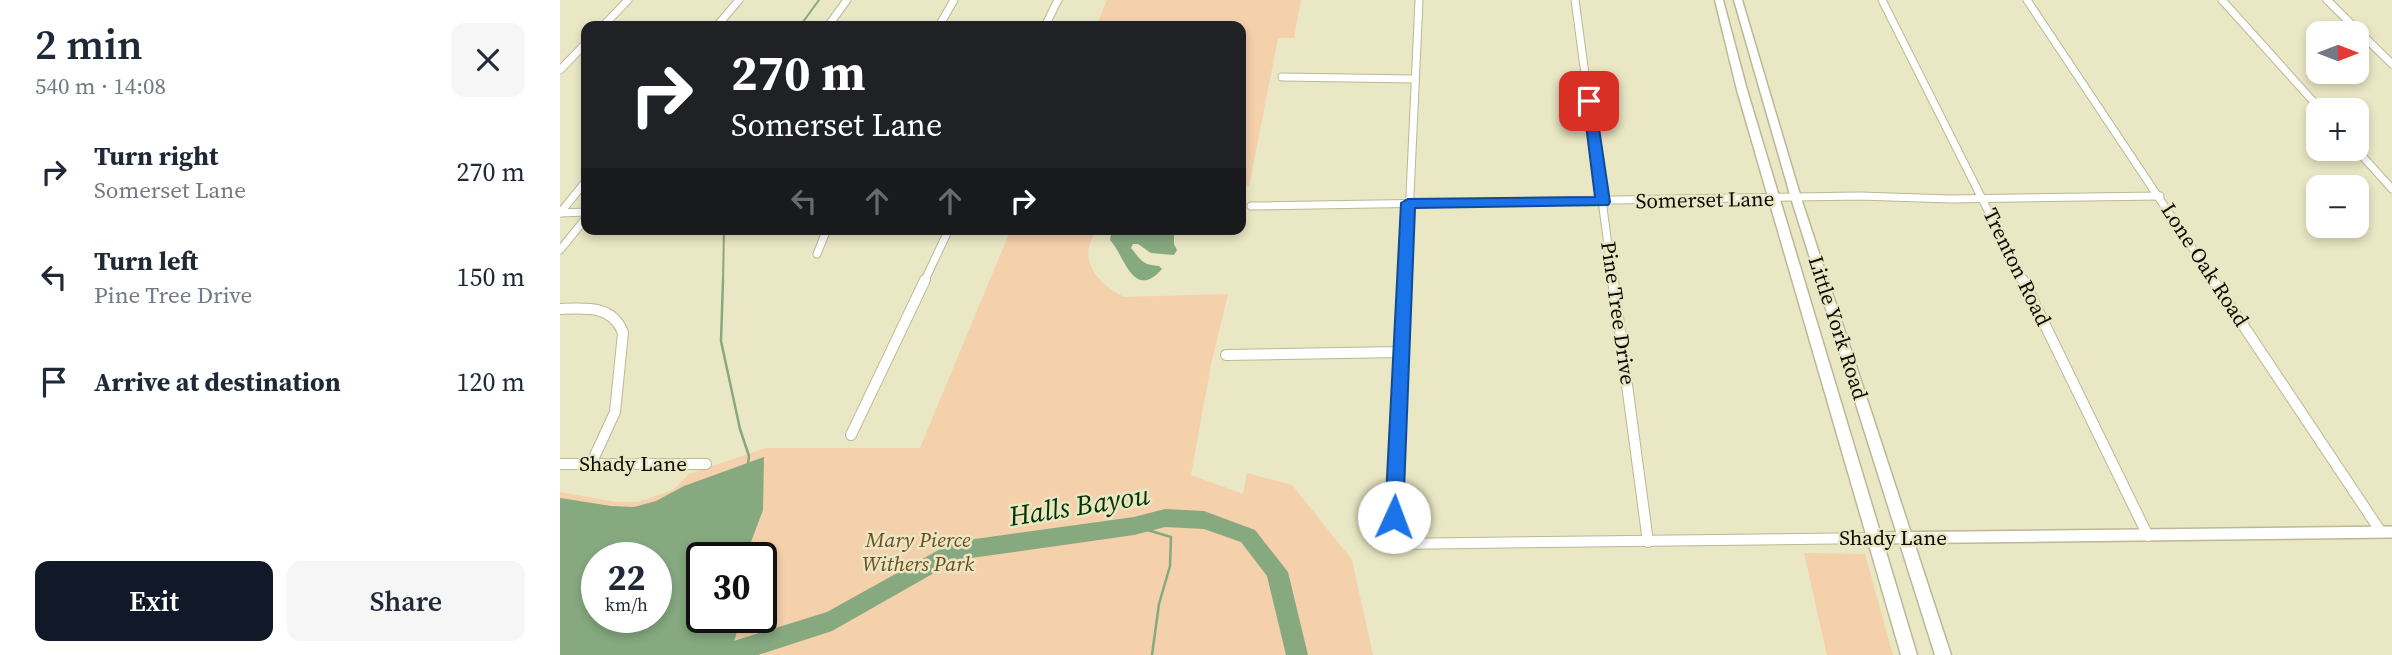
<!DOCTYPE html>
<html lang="en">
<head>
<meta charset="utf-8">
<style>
  body { margin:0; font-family:"Source Serif 4",serif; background:#f6f6f7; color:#1f2937; height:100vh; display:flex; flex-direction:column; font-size:26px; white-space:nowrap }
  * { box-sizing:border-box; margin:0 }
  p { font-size:23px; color:#747a83 }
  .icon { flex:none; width:38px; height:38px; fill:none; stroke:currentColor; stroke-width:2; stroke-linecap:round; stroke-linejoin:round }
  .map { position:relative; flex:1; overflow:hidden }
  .panel { display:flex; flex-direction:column; background:#fff; width:560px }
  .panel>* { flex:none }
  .guide { position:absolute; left:21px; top:21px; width:665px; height:214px; border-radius:14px; box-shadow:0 4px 10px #0003; background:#202124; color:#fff; overflow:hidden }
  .needle { width:46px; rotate:90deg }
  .controls { position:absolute; left:1746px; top:21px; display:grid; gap:14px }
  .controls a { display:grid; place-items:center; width:63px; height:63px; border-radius:14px; background:#fff; box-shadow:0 4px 10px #0003; font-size:35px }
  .speed { position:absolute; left:21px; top:542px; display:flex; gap:14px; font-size:35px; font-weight:700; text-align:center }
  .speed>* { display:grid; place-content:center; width:91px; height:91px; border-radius:50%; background:#fff; box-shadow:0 4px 10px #0003; line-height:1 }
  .speed small { font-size:18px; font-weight:400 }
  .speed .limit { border:4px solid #111; border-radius:10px; background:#fff; color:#111 }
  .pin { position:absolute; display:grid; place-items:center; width:60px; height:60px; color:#fff; margin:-30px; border-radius:14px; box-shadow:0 4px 10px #0006 }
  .me { position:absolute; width:77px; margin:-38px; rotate:2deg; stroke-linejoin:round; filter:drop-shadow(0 0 5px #0008) }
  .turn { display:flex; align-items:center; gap:24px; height:147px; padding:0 35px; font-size:32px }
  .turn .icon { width:91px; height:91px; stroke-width:2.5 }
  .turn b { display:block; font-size:49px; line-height:60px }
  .lanes { display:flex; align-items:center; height:66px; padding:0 35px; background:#0003; justify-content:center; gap:35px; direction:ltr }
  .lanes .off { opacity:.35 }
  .round { display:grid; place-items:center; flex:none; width:74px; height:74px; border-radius:14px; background:#f6f6f7 }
  .head { display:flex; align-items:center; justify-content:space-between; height:119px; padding:0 35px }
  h1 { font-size:42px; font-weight:600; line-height:52px }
  .cta { display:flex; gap:14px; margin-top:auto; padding:14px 35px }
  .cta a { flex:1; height:80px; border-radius:14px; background:#111827; color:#fff; font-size:28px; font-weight:600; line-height:80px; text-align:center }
  .cta a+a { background:#f6f6f7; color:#1f2937 }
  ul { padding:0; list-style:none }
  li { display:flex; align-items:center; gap:21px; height:105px; padding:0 35px }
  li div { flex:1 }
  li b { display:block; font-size:26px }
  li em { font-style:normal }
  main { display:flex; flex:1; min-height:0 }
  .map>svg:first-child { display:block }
</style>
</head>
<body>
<main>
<section class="panel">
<div class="head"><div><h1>2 min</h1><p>540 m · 14:08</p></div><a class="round"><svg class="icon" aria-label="close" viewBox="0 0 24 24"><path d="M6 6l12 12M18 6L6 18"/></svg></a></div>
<ul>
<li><svg class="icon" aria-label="right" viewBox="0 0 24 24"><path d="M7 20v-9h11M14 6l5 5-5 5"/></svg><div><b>Turn right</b><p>Somerset Lane</p></div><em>270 m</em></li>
<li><svg class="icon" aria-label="left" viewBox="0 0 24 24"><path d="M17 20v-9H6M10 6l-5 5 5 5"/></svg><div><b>Turn left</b><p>Pine Tree Drive</p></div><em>150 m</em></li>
<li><svg class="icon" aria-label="arrive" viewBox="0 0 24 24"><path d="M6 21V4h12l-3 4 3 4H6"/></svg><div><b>Arrive at destination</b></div><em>120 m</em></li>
</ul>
<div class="cta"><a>Exit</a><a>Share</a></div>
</section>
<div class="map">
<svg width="1832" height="655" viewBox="0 0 1832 655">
  <rect width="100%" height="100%" fill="#e9e7c4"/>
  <g fill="#f4d0ab" fill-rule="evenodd">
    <polygon points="547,0 741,0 734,38 718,38 689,186 681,186 681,26 536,26"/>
    <path d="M451,229H538C515,257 536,283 564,297L668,294L651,364L631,475L683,494L687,473L732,485L792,560L813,655H0V492L55,502H78L113,490L129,474L206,448H360ZM37,558H96V618H37ZM142,558H201V618H142Z"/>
    <polygon points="1244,553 1305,554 1333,655 1267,655"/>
  </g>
  <g fill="#86a980" fill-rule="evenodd">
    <path d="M557,229H614V244L617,250L614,255L591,253L578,244H573L571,248C581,260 582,265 599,266L602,269C573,302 564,254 550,240L551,234Z"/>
    <path d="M204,457L203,510L185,558H142V618H178L179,625L170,655H0V498L51,506L74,507L96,501L124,486ZM37,558H96V618H37Z"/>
  </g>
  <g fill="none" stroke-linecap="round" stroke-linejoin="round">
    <g stroke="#86a980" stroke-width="2">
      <polyline points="240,26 259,0"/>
      <polyline points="163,282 164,229"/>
    </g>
    <g stroke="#86a980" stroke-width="2.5">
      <polyline points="163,280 161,341 180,429 189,456 188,464"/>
      <polyline points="574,526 611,537 610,566 599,604 592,655"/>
    </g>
    <polygon fill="#86a980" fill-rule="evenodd" points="605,509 644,511 695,530 728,572 748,655 726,655 707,576 681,542 644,529 605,527 574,535 397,560 272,631 198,655 153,655 156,647 164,644 267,612 393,542 574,517"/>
    <g stroke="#bab896" stroke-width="9">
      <g id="minor-far1">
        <polyline points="1015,0 1053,282"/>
        <polyline points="1322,0 1464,282"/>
        <polyline points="1467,0 1655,282"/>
        <polyline points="1662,0 1761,110"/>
        <polyline points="1767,0 1832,64"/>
        <polyline points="43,26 68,0"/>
        <polyline points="157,26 179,0"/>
        <polyline points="268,26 287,0"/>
        <polyline points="379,26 394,0"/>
        <polyline points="485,26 498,0"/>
        <polyline points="0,70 26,43"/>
        <polyline points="722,77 854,79"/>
        <polyline points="1796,149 1832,189"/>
        <polyline points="691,206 1300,196 1391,199 1600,196"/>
        <polyline points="0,213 26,181"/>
        <polyline points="0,213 26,212"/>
        <polyline points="0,250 26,218"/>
        <polyline points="257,254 267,229"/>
        <polyline points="364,282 389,229"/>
        <polyline points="846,282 859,0"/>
      </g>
    </g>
    <g stroke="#bab896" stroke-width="12">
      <g id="minor">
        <polyline points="846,280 833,544 1315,538"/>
        <polyline points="1053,280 1088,542"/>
        <polyline points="1463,280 1588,536"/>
        <polyline points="1653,280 1821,532"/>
        <path d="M0,309C26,308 53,305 63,333L55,412L31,464"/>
        <polyline points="666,355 840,352"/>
        <polyline points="291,435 365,280"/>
        <polyline points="0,464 146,464"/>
      </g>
    </g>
    <g stroke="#bab896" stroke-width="14">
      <polyline id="tertiary" points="1315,538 1832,532"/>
    </g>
    <g stroke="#bab896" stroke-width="3">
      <g id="secondary">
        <polygon points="1155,0 1163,0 1187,90 1357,655 1341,655 1177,90"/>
        <polygon points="1174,0 1182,0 1241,198 1391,655 1375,655 1231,198"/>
      </g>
    </g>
    <use href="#minor-far1" stroke="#fff" stroke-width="7"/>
    <use href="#minor" stroke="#fff" stroke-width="10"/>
    <use href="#tertiary" stroke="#fff" stroke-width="11"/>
    <use href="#secondary" fill="#fff" fill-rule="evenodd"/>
  </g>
  <polygon fill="#1a73e8" stroke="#114b97" stroke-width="2" points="1029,97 1035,101 1050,202 1048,205 855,208 843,517 841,522 834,525 828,522 825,517 841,203 848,199 1035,197 1023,101"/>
  <g text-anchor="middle" stroke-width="5" stroke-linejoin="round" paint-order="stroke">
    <g font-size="21" fill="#0d0c02" stroke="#e9e7c4">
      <text transform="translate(1145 200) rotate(-1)" y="7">Somerset Lane</text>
      <text transform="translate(1645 265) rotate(57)" y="7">Lone Oak Road</text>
      <text transform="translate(1457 267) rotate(64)" y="7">Trenton Road</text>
      <text transform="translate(1058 313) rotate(82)" y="7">Pine Tree Drive</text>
      <text transform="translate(1278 328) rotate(72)" y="7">Little York Road</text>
      <text x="73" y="471">Shady Lane</text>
      <text x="1333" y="545">Shady Lane</text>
    </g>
    <g font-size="21" font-style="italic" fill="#704a1c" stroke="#e9e7c4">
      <text x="358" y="547">Mary Pierce<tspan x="358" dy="24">Withers Park</tspan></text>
    </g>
    <g font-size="28" font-style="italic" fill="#023600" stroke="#e9e7c4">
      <text transform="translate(519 505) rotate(-9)" y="10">Halls Bayou</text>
    </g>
  </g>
</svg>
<div class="controls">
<a><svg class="needle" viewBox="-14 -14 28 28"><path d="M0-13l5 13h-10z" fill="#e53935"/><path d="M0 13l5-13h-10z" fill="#747a83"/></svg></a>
<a>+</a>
<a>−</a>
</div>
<div class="speed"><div>22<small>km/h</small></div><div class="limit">30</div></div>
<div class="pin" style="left:1029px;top:101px;background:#d93025"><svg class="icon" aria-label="arrive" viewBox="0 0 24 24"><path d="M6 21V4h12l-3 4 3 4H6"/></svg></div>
<svg class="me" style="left:834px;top:517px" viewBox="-20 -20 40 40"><circle r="19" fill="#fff"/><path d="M0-13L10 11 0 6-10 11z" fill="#1a73e8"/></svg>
<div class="guide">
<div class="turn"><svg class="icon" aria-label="right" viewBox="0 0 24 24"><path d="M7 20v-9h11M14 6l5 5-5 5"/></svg><div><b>270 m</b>Somerset Lane</div></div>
<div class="lanes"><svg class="icon off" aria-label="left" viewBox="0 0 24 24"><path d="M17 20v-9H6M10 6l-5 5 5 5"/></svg><svg class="icon off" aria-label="ahead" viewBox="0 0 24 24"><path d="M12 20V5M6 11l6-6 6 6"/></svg><svg class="icon off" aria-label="ahead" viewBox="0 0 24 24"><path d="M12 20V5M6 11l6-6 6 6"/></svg><svg class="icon" aria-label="right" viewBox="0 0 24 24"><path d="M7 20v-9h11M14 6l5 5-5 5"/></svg></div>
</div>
</div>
</main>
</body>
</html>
